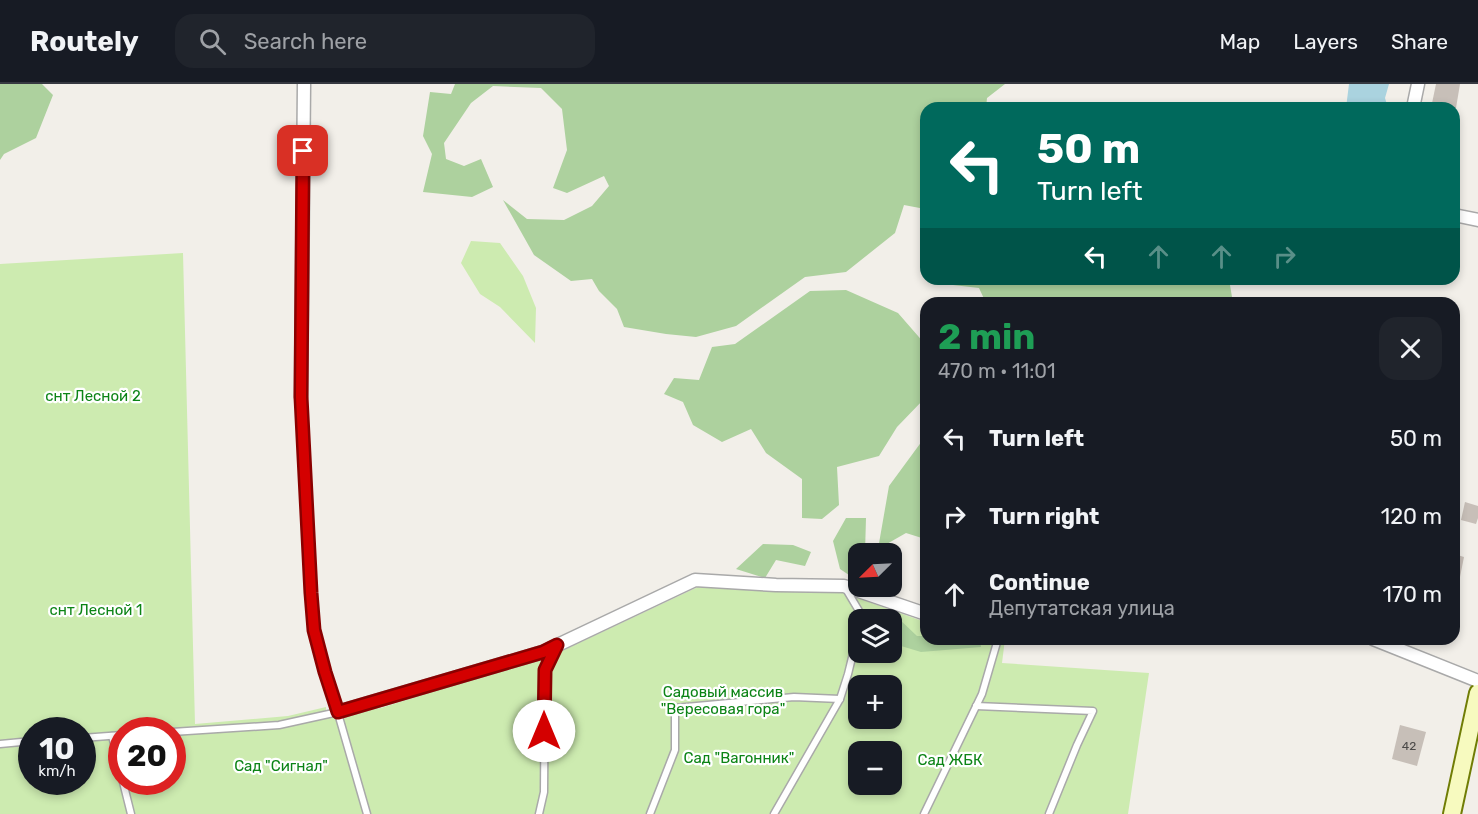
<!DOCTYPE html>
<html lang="en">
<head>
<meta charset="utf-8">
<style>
  body { margin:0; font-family:Rubik,sans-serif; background:#20242c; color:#f1f3f6; height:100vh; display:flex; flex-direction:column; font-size:22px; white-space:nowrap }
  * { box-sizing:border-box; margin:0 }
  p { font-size:20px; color:#9ea1a6 }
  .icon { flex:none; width:33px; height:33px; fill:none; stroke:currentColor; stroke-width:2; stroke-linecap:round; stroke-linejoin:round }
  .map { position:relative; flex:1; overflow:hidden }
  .drawer { position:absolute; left:920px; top:213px; width:540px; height:348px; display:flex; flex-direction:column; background:#171b24; border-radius:18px; box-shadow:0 3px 9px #0003 }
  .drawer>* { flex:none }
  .guide { position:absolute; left:920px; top:18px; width:540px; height:183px; border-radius:18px; box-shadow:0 3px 9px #0003; background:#00695c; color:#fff; overflow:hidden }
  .needle { width:39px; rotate:246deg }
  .buttons { position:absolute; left:848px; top:459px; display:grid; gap:12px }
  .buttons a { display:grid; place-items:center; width:54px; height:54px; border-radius:12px; background:#171b24; box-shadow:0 3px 9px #0003; font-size:30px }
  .speed { position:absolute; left:18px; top:633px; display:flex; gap:12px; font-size:30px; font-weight:700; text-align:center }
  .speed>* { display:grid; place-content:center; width:78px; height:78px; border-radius:50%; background:#171b24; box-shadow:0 3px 9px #0003; line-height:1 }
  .speed small { font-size:15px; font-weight:400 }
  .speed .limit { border:9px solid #d22; background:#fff; color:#111 }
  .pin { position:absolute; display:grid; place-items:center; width:51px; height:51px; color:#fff; margin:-26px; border-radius:12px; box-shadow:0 3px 9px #0006 }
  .me { position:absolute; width:66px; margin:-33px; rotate:0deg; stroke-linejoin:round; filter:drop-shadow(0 0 4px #0008) }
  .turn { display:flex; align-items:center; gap:21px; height:126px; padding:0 18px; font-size:27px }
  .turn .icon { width:78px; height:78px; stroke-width:2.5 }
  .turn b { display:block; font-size:42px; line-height:51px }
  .lanes { display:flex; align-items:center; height:57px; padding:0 18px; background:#0003; justify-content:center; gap:30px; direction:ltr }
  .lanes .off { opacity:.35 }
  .round { display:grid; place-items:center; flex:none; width:63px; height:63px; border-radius:18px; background:#20242c }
  .overview { display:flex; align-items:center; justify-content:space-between; height:102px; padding:0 18px }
  h1 { font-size:36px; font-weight:700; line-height:45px; color:#1e9e55 }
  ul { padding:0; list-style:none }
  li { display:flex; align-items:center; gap:18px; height:78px; padding:0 18px }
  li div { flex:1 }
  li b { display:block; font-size:22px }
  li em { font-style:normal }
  header { display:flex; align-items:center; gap:36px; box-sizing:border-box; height:84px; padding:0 30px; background:#171b24; border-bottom:2px solid #363941 }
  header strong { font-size:28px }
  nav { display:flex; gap:33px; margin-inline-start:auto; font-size:21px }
  .search { width:420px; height:54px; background:#20242c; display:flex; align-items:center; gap:15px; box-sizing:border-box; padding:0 21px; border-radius:18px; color:#9ea1a6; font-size:22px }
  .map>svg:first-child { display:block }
</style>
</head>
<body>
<header>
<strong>Routely</strong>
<div class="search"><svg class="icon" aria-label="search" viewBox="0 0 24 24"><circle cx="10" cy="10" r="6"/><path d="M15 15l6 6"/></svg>Search here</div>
<nav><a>Map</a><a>Layers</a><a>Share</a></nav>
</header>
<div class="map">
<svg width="1478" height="730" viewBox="0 0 1478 730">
  <rect width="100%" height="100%" fill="#f2efe9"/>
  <g fill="#cdebb0" fill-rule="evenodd">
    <polygon points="471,157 500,159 523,192 536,224 535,259 500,223 480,210 461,179"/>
    <path d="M183,169L195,640L288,632L326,623V629L381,624L564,566L700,502L841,508L925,538L926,555H1005L1002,579L1149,589L1128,730H0V180ZM858,536H891V568H858ZM858,602H891V634H858ZM32,646H82V698H32ZM122,646H172V698H122ZM858,668H891V700H858Z"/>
  </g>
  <g fill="#add19e">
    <polygon points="0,0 42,0 53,11 36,54 4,70 0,76"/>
    <polygon points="455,0 1005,0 987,14 986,24 926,24 925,125 904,121 895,149 846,188 805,193 736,242 696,253 666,250 624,243 617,225 599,207 592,195 571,197 534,171 503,116 527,135 564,136 592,122 609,102 604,92 567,109 553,104 567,66 562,25 541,4 493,2 471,19 444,59 446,75 464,82 481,75 493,103 472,113 423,108 432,70 423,52 430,8 451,10"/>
    <polygon points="956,195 1229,195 1233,219 986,219 979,204 953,201"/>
    <polygon points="846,206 898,229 925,260 925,314 897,343 879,372 837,383 839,421 822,435 802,434 802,395 766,369 751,345 722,358 693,341 683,318 664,310 674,294 699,296 712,263 735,260 810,207"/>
    <polygon points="925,353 925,455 906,449 878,465 889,402"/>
    <polygon points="846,434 866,434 865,469 858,470 858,487 852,493 840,485 833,457"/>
    <polygon points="763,460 793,461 811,468 805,482 776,476 765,494 736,485"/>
    <polygon points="873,525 898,534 917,552 925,552 926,555 980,555 981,563 921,568 891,559 891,536 874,535"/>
  </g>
  <polygon fill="#aad3df" points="1349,0 1389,0 1385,14 1388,24 1346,24"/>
  <g fill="#c7bfb8">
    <polygon points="1436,0 1460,0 1456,24 1431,24"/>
    <polygon points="1465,418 1478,422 1478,434 1476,440 1461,436"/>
    <polygon points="1454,470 1464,473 1458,503 1454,502"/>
    <polygon points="1400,641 1426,648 1417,682 1392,675"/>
  </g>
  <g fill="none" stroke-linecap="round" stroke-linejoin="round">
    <g stroke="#a9a9a9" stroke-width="9">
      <g id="lane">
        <polyline points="301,313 311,509 314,546 367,730"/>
        <polyline points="846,505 862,532 861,536"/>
        <polyline points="976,622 1093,627 1077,661 1049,730"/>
        <polyline points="172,648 279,641 338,628"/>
        <polyline points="112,652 122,691"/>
        <polyline points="82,654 122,651"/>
        <polyline points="0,660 32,657"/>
        <polyline points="123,698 131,730"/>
        <polyline points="539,730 544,708 545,586 556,563"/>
        <polyline points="650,730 675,666 675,624 794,613 840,615"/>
        <polyline points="774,730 840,615 848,590 858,549"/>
        <polyline points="924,730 982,610 998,555"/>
      </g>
    </g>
    <g stroke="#a9a9a9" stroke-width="15">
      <g id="street">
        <polyline points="1413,24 1418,0"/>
        <polyline points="1454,131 1478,136"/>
        <polyline points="301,313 304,0"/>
        <polyline points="1373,555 1478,597"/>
        <polyline points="338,628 543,568 695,496 776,501 844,502 926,530"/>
      </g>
    </g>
    <g stroke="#707d05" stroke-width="20">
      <polyline id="secondary" points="1452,730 1478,609"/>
    </g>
    <use href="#lane" stroke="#fff" stroke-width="6"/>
    <use href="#street" stroke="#fff" stroke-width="12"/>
    <use href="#secondary" stroke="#f7fabf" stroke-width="16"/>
  </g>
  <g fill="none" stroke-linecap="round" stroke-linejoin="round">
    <g stroke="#8a0000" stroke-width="15">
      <polyline id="route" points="303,67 301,313 311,509 314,546 325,588 338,628 543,568 557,561 545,586 544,647"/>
    </g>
    <use href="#route" stroke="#d40000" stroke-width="10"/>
  </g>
  <g text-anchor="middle" stroke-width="4.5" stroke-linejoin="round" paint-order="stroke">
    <g font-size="12" fill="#4b4948">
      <text x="1409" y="666">42</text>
    </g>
    <g font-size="15" fill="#0c8416" stroke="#fff">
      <text x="93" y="317">снт Лесной 2</text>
      <text x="96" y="531">снт Лесной 1</text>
      <text x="723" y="613">Садовый массив<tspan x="723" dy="17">"Вересовая гора"</tspan></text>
      <text x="739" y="679">Сад "Вагонник"</text>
      <text x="950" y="681">Сад ЖБК</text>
      <text x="281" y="687">Сад "Сигнал"</text>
    </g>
  </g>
</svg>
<div class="buttons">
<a><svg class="needle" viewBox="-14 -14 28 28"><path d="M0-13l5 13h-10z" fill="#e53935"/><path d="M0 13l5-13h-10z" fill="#9ea1a6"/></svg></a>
<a><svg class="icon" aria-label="layers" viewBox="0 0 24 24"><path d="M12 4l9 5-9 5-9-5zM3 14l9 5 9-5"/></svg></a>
<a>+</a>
<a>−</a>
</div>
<div class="speed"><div>10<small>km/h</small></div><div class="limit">20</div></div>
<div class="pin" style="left:303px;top:67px;background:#d93025"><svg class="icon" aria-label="arrive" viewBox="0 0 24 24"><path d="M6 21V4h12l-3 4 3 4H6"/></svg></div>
<svg class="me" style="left:544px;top:647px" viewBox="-20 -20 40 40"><circle r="19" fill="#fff"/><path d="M0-13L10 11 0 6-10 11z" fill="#d40000"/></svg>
<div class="guide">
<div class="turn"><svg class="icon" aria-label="left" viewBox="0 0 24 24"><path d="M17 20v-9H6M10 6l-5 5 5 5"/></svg><div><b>50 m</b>Turn left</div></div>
<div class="lanes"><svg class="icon" aria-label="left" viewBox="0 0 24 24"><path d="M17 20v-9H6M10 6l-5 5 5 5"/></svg><svg class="icon off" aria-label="ahead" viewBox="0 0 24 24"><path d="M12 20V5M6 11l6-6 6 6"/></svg><svg class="icon off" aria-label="ahead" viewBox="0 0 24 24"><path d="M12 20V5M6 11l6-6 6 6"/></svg><svg class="icon off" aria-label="right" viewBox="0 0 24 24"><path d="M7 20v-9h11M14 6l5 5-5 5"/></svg></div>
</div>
<section class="drawer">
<div class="overview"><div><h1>2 min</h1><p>470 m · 11:01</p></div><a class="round"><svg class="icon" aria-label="close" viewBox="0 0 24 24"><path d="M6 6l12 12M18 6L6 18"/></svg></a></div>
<ul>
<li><svg class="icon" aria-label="left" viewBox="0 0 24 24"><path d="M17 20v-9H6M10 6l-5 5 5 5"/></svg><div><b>Turn left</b></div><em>50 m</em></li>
<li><svg class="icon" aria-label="right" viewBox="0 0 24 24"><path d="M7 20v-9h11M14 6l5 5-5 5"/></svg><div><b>Turn right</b></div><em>120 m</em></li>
<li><svg class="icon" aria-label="ahead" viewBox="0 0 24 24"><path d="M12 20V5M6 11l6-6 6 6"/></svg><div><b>Continue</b><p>Депутатская улица</p></div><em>170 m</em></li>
</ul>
</section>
</div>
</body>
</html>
